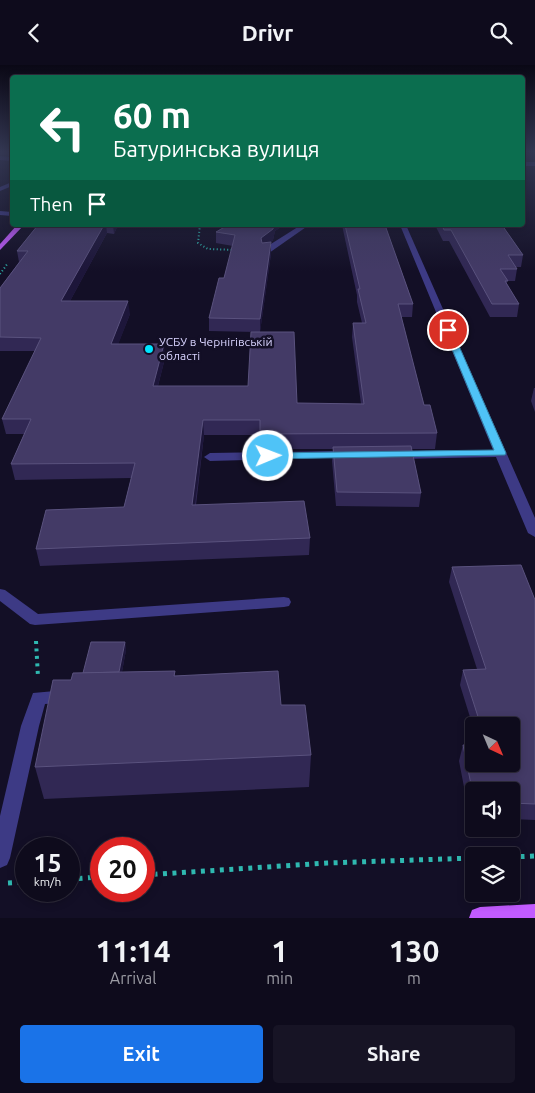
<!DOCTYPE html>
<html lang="en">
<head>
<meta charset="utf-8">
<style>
  body { margin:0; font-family:Ubuntu,sans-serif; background:#171425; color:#f1f3f6; height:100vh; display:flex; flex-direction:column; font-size:19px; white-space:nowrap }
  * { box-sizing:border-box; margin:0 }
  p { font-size:16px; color:#9b9ba3 }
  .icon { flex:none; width:28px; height:28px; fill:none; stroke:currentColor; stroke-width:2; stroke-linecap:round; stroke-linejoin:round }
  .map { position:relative; height:853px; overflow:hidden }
  .drawer { display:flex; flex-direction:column; background:#0e0b1c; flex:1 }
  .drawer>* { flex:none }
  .hud { position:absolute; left:10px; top:10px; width:515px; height:152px; border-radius:5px; box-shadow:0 2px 8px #0003,0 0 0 1px #2e2b3b; background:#0b6e4f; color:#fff; overflow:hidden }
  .needle { width:32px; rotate:136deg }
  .tools { position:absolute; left:465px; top:652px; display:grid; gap:10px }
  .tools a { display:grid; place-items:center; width:55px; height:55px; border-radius:5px; background:#0e0b1c; box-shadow:0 2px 8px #0003,0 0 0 1px #2e2b3b; font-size:25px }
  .speed { position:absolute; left:15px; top:772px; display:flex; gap:10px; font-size:25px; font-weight:700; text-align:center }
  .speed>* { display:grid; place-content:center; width:65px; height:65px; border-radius:50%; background:#0e0b1c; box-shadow:0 2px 8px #0003,0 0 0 1px #2e2b3b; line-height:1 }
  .speed small { font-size:12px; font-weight:400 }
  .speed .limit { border:8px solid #d22; background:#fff; color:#111 }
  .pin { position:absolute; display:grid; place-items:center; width:42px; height:42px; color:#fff; margin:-21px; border:2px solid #fff; border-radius:50%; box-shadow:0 1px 5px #0007 }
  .me { position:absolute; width:55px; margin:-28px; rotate:89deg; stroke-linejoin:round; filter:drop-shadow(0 0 4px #0008) }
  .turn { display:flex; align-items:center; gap:18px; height:105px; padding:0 20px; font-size:22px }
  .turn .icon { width:65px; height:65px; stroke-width:2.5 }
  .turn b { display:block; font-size:35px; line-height:42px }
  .then { display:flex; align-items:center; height:48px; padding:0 20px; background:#0003; gap:10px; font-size:19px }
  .eta { display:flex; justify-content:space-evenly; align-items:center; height:85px; text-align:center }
  .eta b { font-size:30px; font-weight:600; line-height:35px }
  .primary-button { display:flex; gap:10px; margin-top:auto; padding:10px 20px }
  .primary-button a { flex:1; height:58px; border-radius:5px; background:#1a73e8; color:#fff; font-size:20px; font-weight:600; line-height:58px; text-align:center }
  .primary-button a+a { background:#171425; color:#f1f3f6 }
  header { display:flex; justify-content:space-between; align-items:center; height:65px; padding:0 20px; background:#0e0b1c; font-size:22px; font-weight:600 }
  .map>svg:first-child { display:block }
</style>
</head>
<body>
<header><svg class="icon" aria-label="back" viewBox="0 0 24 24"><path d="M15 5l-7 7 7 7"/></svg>Drivr<svg class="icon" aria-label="search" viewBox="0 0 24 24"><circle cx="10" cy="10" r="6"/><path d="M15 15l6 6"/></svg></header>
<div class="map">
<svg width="535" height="853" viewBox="0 0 535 853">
  <rect width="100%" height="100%" fill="#130f26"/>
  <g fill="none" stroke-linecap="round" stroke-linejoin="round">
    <g stroke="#2fb8b0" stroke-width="2" stroke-dasharray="1 2.5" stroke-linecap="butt">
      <polyline points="200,160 198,178 208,184 235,185"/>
      <polyline points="0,209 8,198"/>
    </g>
    <polyline stroke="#2fb8b0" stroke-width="4" stroke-dasharray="3 4.5" stroke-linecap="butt" points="36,576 38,612"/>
    <g stroke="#2fb8b0" stroke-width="5" stroke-dasharray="4 5.5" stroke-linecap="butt">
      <polyline points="511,792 535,791"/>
      <polyline points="144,810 327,798 474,793"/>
      <polyline points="69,814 101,812"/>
      <polyline points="8,818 26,817"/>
    </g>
    <g fill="#3d3a85" fill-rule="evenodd">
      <polygon points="0,91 12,92 12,96 0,95"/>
      <rect x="522" y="97" width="13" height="4"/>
      <polygon points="12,117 12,121 0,126 0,122"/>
      <polygon points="0,146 12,147 12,151 0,150"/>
      <polygon points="301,160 309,160 269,188 263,188 263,184"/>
      <polygon points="400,160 406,160 535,453 535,472 528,468 496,392 396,394 390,390 396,386 493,385"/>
      <polygon points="348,386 354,390 352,392 210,396 204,392 210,388"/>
      <polygon points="0,524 5,525 38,549 284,532 289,533 291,537 289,541 284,542 35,560 30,559 0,536"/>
      <polygon points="66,625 72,627 74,632 72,637 45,639 39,661 10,793 7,800 0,803 0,751 21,661 33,628"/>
    </g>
    <g fill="#c25bff" fill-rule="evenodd">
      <polygon points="17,160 24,160 0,185 0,179"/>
      <polygon points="535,839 535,853 469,853 472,845 480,842"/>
    </g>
  </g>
  <g fill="#312854">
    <polygon points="0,87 12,87 12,91 0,90"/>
    <polygon points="38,160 118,160 114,169 107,168 70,236 130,249 118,279 165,293 158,321 297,338 361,339 352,272 353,258 362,258 357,237 357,230 342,160 385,160 413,239 412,252 401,252 424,340 437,368 435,384 411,384 421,428 419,442 336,441 332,396 333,384 261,384 260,370 204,370 196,440 310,473 309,490 40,501 36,484 124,442 131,413 15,415 11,399 24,369 6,369 2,354 35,286 0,286 0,223 19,197 17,186"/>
    <polygon points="228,160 284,160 275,166 273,175 271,177 271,189 260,267 209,266 209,253 224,213 233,181 216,178 216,167"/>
    <polygon points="435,160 502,160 523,190 521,202 516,202 517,204 515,216 507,216 507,219 519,239 517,252 490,252 449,176 443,176"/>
    <polygon points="534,323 535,323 535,347 531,336"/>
    <polygon points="452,502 535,535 535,755 511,754 511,726 474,726 474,753 470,753 459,696 463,680 474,699 511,661 474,661 474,665 460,620 463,605 477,604 449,517"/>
    <polygon points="125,577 126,585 122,607 175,606 175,611 281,640 311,690 309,722 44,734 35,702 71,615 83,608"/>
  </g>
  <g fill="#1d163a">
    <polygon points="104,160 106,160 107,168 63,249 61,236"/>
    <polygon points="113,160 118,160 114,169"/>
    <polygon points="274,160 284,160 275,166 273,175 261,184 261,173"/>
    <polygon points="271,177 271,189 260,267 260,254"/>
    <polygon points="128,236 130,249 113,293 111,279"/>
    <polygon points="164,279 165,293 154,336 153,321"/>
    <polygon points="203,355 204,370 193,456 192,440"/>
    <polygon points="125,577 126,585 119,622 117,614"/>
  </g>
  <g fill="#433a66" stroke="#5a527e">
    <polygon points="38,160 104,160 61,236 128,236 111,279 164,279 153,321 248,321 251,267 294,267 297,338 364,339 353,258 366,258 358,224 360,224 345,160 385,160 413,239 398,239 424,340 430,340 437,368 260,369 260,355 203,355 192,440 304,436 310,473 36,484 46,445 124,442 135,398 11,399 31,354 2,354 41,273 0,272 0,223 28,186 17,186"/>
    <polygon points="228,160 274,160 273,164 261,173 262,178 271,177 260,254 209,253 219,213 224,213 235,170 216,167"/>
    <polygon points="442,160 502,160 523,190 508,190 517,204 500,204 508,216 505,216 519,239 492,239 451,165 444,165"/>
    <polygon points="411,381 421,428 337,427 333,382"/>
    <polygon points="521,500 535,535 535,739 511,738 511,726 474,726 474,734 463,680 474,680 474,699 511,699 511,661 481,661 463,605 486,604 452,502"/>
    <polygon points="91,577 125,577 119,607 83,608"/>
    <polygon points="175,606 174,611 278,606 281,640 305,640 311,690 35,702 53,615 71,615 73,608"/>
  </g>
  <linearGradient id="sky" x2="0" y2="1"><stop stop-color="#0a0815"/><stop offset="0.42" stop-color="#333752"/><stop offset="1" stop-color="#333752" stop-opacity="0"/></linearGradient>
  <rect width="535" height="206" fill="url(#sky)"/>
  <polygon fill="#4fc3f7" stroke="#337fa1" points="445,263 452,265 506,388 505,390 264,394 263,391 264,389 268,388 494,385 444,265"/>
  <circle fill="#00e5ff" stroke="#130f26" stroke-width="2" cx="149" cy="284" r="5"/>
  <g text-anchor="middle" stroke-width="5" stroke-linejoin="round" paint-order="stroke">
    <g font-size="12" fill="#d9d4ff" stroke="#130f26" text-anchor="start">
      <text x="159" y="281">УСБУ в Чернігівській<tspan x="159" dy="14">області</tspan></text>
    </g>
  </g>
</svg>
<div class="tools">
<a><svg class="needle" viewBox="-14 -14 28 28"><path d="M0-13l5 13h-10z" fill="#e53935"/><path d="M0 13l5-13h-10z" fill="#9b9ba3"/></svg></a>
<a><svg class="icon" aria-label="sound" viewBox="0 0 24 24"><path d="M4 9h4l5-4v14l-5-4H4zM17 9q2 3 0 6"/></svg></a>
<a><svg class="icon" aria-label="layers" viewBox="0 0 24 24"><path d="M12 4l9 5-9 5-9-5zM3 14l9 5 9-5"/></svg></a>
</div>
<div class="speed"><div>15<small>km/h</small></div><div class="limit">20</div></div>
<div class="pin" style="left:448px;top:265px;background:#d93025"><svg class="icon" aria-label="arrive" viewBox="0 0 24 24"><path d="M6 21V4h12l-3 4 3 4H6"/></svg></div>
<svg class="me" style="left:268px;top:391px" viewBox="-20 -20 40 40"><circle r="17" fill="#4fc3f7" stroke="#fff" stroke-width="3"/><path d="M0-11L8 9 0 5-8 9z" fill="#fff"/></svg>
<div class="hud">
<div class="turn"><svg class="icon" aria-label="left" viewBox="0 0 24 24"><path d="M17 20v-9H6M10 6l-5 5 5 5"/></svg><div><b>60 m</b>Батуринська вулиця</div></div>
<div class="then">Then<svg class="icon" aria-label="arrive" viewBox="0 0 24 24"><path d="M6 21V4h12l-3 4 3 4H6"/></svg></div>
</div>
</div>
<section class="drawer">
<div class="eta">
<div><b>11:14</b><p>Arrival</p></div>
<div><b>1</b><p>min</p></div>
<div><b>130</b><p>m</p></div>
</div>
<div class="primary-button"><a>Exit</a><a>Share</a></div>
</section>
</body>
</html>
